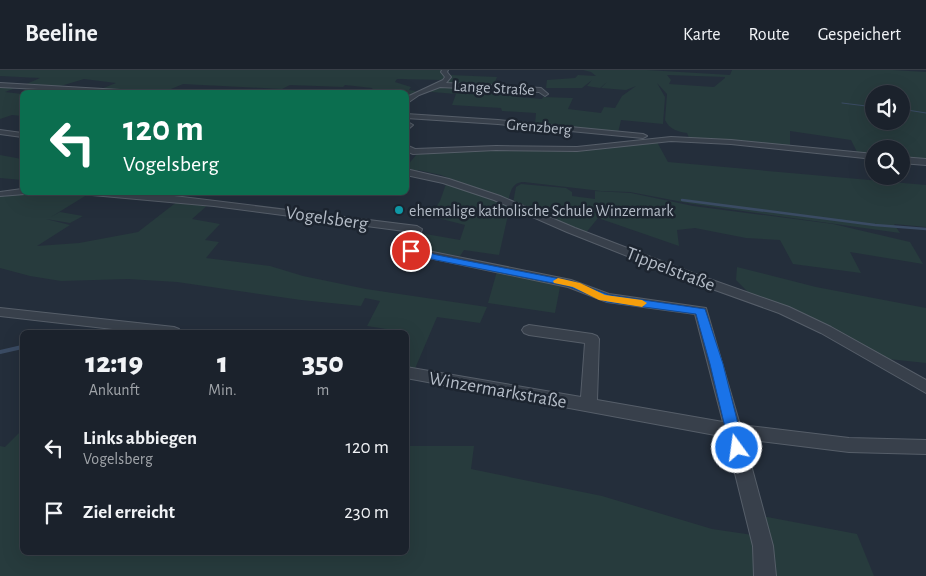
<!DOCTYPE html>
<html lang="de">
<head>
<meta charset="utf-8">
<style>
  body { margin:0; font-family:"Alegreya Sans",sans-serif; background:#242a34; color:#f1f3f6; height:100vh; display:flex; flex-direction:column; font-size:19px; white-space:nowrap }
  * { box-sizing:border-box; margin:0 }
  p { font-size:16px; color:#a0a4a9 }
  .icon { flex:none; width:28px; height:28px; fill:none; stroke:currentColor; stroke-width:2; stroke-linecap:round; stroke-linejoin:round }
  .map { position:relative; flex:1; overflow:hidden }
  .side { position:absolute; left:20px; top:260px; width:389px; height:225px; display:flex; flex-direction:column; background:#1b222c; border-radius:8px; box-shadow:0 5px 20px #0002,0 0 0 1px #393f48 }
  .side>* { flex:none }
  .guide { position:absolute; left:20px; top:20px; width:389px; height:105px; border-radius:8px; box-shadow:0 5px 20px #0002,0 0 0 1px #393f48; background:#0b6e4f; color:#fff; overflow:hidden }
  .tools { position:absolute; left:865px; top:15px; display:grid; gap:10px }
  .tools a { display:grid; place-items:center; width:45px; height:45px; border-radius:50%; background:#1b222c; box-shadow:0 5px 20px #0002,0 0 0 1px #393f48; font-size:25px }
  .pin { position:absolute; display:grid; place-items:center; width:42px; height:42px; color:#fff; margin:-21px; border:2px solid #fff; border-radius:50%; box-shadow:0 1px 5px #0007 }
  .me { position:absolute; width:55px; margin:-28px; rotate:346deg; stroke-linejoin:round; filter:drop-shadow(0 0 4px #0008) }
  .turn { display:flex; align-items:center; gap:18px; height:105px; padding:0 20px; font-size:22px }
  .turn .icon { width:65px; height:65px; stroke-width:2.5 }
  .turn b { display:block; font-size:35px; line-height:42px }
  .eta { display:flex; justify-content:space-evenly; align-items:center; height:85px; text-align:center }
  .eta b { font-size:30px; font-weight:800; line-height:35px }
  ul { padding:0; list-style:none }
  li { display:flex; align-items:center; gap:15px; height:65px; padding:0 20px }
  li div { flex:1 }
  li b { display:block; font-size:19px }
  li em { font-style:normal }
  header { display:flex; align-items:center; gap:30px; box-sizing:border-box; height:70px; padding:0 25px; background:#1b222c; border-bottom:1px solid #393f48 }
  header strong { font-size:24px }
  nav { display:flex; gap:28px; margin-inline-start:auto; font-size:18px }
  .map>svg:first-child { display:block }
</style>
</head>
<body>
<header>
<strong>Beeline</strong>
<nav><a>Karte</a><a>Route</a><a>Gespeichert</a></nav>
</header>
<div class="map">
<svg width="926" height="506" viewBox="0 0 926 506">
  <rect width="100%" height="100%" fill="#242e3b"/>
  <g fill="#273b3d" fill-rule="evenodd">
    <polygon points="0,0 444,0 446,6 445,10 397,9 395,12 411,17 409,20 416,21 406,29 406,22 374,22 372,18 345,15 343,17 290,15 282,19 183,14 164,22 96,21 116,13 84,9 54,18 94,21 32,22 44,18 22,16 40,8 0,6"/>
    <path d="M583,0H647L730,5L732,0H893L926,2V91L901,89V79H874V87L859,86L851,70L790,61V79L716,69L690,70L687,63C678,62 669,59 665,50L667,24L657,13L665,27L663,54L621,50L618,63L535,55L536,43L502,41L501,38L452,35L456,24L420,21L443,14L449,10L450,5L497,7L493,17L519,19L517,27L542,29L543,27L573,28L568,39L601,43L604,37L615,38L622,26L636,16L626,20L601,18L607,12L600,18L587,16L592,10L582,18H546L547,10L575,8L578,5L596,6L591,2ZM667,5L725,7V8L714,17L669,14L671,10ZM874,24H901V51H874Z"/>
    <polygon points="0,15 21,16 5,22 22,24 22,46 12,45 0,49"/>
    <path d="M657,72L668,92L926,115V157L894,154L900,163L693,134L630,122L601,121L524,112C512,112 511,121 508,131L441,105L418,100L416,102L406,97L417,84L489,79L567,81Z"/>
    <polygon points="0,85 22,89 22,110 0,108"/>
    <polygon points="446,114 510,136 499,185 464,180 460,186 452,185 450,189 414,180 420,163 460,170 465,155 430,146 440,131"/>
    <polygon points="521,114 566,118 572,122 572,126 595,129 595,121 631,123 693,136 833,154 910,172 923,194 850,182 861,203 793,194 780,170 746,168 695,158 677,160 679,176 598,148 585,164 513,133 516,117"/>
    <polygon points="22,122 189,123 181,129 90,123 51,147 60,142 83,146 70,153 46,149 70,155 37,176 79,173 138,162 178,131 209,134 192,149 220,154 205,170 219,172 206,188 270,196 303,206 366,219 487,237 480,253 437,247 414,301 406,299 406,262 367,256 380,231 365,228 361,236 301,230 177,212 128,209 61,211 30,206 0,198 0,125"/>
    <polygon points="737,197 816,217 926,238 926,293 879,288 752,226 736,210"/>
    <polygon points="497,201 561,212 555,243 488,233"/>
    <polygon points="22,360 22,482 406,482 406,376 474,376 471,399 602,426 712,459 753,465 756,506 0,506 0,376 5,377"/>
    <polygon points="762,446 857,464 874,506 776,506 775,497"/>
  </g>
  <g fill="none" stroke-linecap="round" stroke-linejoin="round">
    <g stroke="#3a4b63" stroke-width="1">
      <polyline points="842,33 874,37"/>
      <polyline points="901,39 926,43"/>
    </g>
    <polyline stroke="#3a4b63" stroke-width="2.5" points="682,130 875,155 926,159"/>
    <polyline stroke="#3a4b63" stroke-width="4" points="0,282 22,277"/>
    <g stroke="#565e69" stroke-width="2">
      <g id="minor">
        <polygon points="442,0 448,0 447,2 451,7 446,13 541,18 548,24 545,26 539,22 440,17 419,25 406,34 406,28 409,26 443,10 445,7 441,2"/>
        <polygon points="0,13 120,20 123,22 97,22 0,17"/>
        <polygon points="406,44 498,50 643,64 647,66 643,68 498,54 406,48"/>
        <polygon points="406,51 413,55 406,61"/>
        <polygon points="0,60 22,63 22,67 0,64"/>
        <polygon points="671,67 731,70 874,84 874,89 731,74 671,71 577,81 496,80 413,84 406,81 406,75 415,79 496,76 577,77"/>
        <polygon points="901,87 926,89 926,95 901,93"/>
        <polygon points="406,99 449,109 500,126 575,158 698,205 789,237 831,257 926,310 926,323 821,263 779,243 690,211 567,162 494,130 443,113 406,105"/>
        <polygon points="22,119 22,122 26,122 25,124 0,126 0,122"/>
        <polygon points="88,122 136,122 174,126 417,156 422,159 416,178 418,179 571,210 609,224 706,238 740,355 849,368 926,370 926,384 849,382 744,369 773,476 776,506 754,506 753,476 726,367 406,308 406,297 581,327 585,273 529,265 524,263 522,260 524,257 529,255 592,264 597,266 599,269 597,330 723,352 695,244 607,232 568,217 410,184 404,179 412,162 214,136 92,125"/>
        <polygon points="0,238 174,257 179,259 181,262 139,262 0,246"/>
      </g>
    </g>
    <use href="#minor" fill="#38404b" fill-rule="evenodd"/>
  </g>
  <polygon fill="#1a73e8" stroke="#114b97" points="411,178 437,185 571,211 609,225 705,239 723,294 744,378 742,382 737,384 732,382 730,378 710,294 696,244 607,232 568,216 436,190 407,183 406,181"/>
  <polygon fill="#f59e0b" points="558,208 580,213 605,225 642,230 647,233 642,237 599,230 573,217 554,213 553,211"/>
  <circle fill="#0f9aa8" stroke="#1d2530" stroke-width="2" cx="399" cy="140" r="5"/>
  <g text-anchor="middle" stroke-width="5" stroke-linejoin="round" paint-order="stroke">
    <g font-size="16" fill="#b3bbc6" stroke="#1d2530">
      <text transform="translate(494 17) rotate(3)" y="6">Lange Straße</text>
      <text transform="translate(539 56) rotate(5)" y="6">Grenzberg</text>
    </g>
    <g font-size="16" fill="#b3bbc6" stroke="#1d2530" text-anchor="start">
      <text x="409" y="146">ehemalige katholische Schule Winzermark</text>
    </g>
    <g font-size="19" fill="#b3bbc6" stroke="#1d2530">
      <text transform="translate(327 147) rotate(8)" y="7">Vogelsberg</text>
      <text transform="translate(671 198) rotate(21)" y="7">Tippelstraße</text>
      <text transform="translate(498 319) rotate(10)" y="7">Winzermarkstraße</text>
    </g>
  </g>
</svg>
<div class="tools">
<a><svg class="icon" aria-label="sound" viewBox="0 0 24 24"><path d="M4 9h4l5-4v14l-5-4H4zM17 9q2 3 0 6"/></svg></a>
<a><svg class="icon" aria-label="search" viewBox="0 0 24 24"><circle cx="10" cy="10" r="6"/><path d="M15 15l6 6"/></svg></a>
</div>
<div class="pin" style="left:411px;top:181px;background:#d93025"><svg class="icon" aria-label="arrive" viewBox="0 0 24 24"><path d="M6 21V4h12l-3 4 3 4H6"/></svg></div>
<svg class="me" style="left:737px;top:378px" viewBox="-20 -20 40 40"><circle r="17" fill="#1a73e8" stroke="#fff" stroke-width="3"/><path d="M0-11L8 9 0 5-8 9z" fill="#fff"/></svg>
<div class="guide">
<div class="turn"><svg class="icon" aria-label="left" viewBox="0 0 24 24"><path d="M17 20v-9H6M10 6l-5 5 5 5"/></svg><div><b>120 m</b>Vogelsberg</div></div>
</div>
<section class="side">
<div class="eta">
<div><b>12:19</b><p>Ankunft</p></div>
<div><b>1</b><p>Min.</p></div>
<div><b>350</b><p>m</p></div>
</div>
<ul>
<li><svg class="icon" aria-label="left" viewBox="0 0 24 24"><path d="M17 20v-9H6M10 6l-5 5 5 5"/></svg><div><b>Links abbiegen</b><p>Vogelsberg</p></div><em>120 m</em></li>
<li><svg class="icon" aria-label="arrive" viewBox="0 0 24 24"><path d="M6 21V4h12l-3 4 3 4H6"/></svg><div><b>Ziel erreicht</b></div><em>230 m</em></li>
</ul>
</section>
</div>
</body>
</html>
